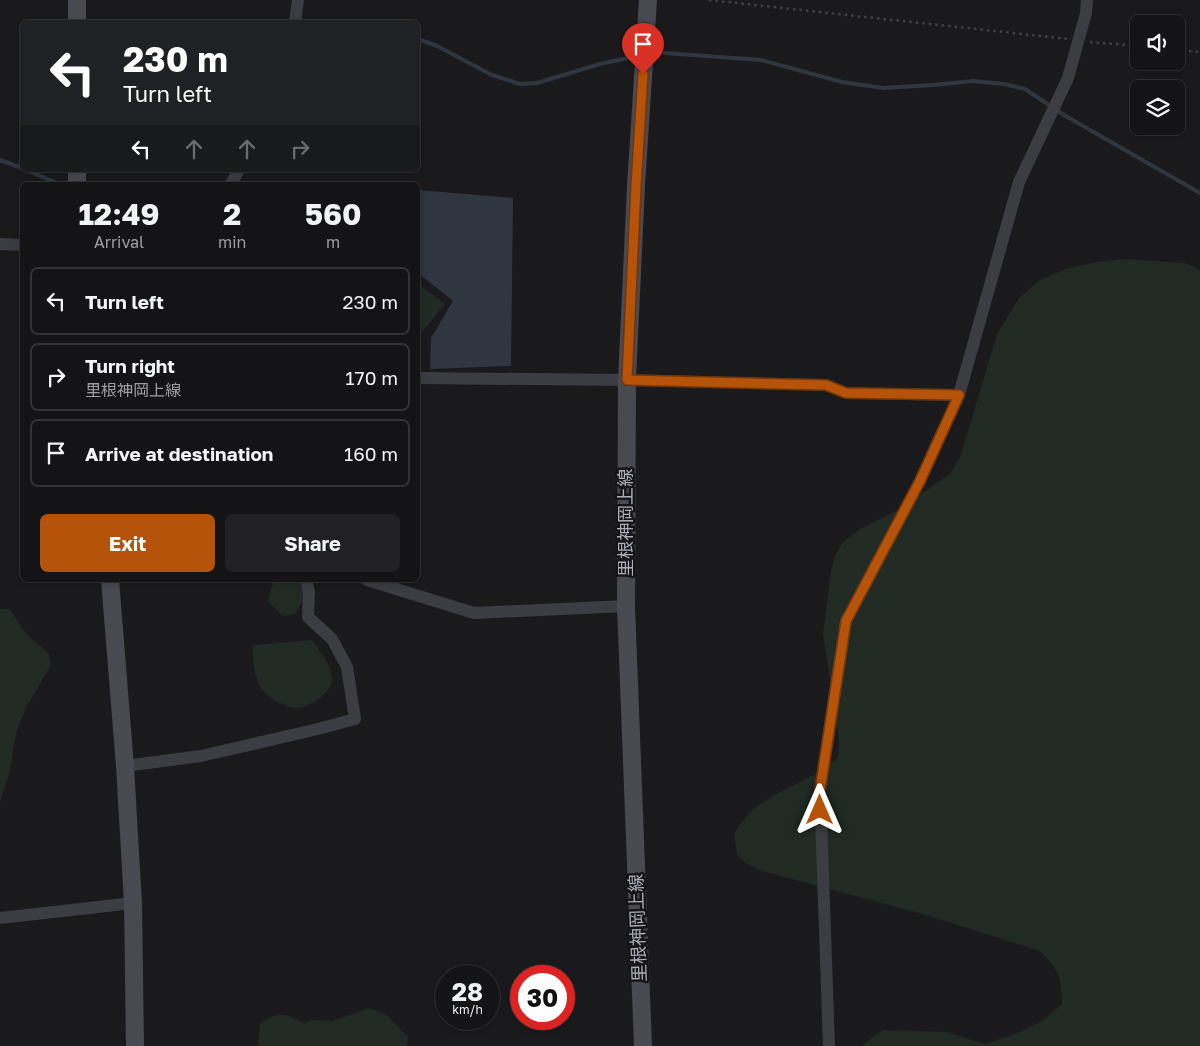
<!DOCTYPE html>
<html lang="en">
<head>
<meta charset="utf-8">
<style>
  body { margin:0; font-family:"Golos Text","Noto Sans JP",sans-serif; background:#212022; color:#f1f3f6; height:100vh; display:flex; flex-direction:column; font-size:19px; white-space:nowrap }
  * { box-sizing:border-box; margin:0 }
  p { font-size:16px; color:#9d9ea0 }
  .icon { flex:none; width:28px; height:28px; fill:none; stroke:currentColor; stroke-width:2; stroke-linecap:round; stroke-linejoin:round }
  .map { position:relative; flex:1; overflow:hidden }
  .drawer { position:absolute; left:20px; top:182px; width:400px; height:400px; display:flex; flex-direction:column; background:#141315; border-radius:8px; box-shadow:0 2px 8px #0003,0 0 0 1px #333234 }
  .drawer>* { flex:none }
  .top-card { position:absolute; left:20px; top:20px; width:400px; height:152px; border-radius:8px; box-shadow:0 2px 8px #0003,0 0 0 1px #333234; background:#202124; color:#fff; overflow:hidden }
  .fabs { position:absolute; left:1130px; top:15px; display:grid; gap:10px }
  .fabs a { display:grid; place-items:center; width:55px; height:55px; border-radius:8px; background:#141315; box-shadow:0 2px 8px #0003,0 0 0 1px #333234; font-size:25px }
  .speed { position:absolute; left:435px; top:965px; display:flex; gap:10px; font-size:25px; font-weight:700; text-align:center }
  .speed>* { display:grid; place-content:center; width:65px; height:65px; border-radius:50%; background:#141315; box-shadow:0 2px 8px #0003,0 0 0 1px #333234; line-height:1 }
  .speed small { font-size:12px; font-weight:400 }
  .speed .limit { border:8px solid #d22; background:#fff; color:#111 }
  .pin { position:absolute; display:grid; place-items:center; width:42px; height:42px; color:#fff; margin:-51px -21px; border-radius:50% 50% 50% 0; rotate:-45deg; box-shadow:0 0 5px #0007 }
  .pin .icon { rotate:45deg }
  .me { position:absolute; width:55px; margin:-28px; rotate:0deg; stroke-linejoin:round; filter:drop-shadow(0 0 4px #0008) }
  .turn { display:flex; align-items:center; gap:18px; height:105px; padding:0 20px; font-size:22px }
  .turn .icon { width:65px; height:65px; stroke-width:2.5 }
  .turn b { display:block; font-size:35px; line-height:42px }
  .lanes { display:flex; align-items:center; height:48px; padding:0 20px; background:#0003; justify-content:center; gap:25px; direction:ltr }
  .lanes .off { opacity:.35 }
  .eta { display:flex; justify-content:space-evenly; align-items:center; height:85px; text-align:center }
  .eta b { font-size:30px; font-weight:700; line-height:35px }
  .button { display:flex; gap:10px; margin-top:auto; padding:10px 20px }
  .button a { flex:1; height:58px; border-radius:8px; background:#b45309; color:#fff; font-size:20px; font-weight:700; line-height:58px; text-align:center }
  .button a+a { background:#212022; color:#f1f3f6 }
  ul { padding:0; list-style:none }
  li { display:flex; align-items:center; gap:15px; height:68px; margin:0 10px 8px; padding:0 10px; border:2px solid #333234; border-radius:8px }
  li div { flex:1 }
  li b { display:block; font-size:19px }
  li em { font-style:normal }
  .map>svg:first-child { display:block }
</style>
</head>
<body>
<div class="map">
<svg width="1200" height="1046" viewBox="0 0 1200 1046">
  <rect width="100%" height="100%" fill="#1a191c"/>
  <g fill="#212a23">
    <path d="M1126,259L1185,263L1200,270V1046H861L883,1030L946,1032L985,1044L1015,1034L1042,1021L1062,1004C1061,976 1060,971 1040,951L926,915L762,871L747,864L737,855L734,835L740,824L753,809L776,794L824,770L838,757L839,740L823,634L831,571L835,556L842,543L860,529L896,511L950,474L961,455L997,334L1019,298L1040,280L1065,269L1096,262Z"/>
    <polygon points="418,284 445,304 423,331 418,333"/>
    <path d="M279,580C296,580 298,579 307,593L295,614L283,616L268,601L273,583Z"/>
    <polygon points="0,609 10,609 26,634 49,654 51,665 26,708 16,733 10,770 0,802"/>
    <path d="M312,640C320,651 330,663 332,677C334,692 308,709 294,708C291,708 286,705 283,704C256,695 252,671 253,645Z"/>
    <path d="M369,1008L387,1015L408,1037L407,1046H258L260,1024C279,1010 284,1013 304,1023L311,1020L332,1021Z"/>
  </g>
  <polygon fill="#2f3640" points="418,190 513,198 511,366 430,369 431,338 453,301 418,273"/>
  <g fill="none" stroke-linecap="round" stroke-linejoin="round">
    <g stroke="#2f3640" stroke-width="4">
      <polyline points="418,39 437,46 492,75 520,84 537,83 600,64 628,58"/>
      <polyline points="664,53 761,60 842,82 883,88 933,85 973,81 1004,84 1025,89 1064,115 1200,193"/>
      <polyline points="0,160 22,168"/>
      <polyline points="26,170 62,185"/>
    </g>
    <g stroke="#404148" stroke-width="2.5" stroke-dasharray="2.5 4" stroke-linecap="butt">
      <polyline points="709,0 1068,39"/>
      <polyline points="1090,42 1139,46"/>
      <polyline points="1176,50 1200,52"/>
    </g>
    <g stroke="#3c3c43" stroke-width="12">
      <polyline points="295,22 298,0"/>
      <polyline points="230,185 239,170"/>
      <polyline points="0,244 22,245"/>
      <polyline points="418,378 627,380 826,385 846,393 959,395"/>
      <polyline points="367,580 474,613 626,606"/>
      <polyline points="125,766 201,756 318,729 355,719 347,667 332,639 308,617 309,592 306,580"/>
      <polyline points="0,918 133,903"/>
      <polyline points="829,1046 820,790 846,621 920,481 959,395 1019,182 1068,78 1086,13 1087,0"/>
    </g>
    <g stroke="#484951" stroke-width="18">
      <polyline points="77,0 77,22"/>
      <polyline points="77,170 77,185"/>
      <polyline points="110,580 125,766 133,903 135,1046"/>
      <polyline points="643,1046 626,606 627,380 636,186 648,0"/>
    </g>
  </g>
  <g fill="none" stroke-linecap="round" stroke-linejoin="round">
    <g stroke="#753606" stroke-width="12">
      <polyline id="route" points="643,74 636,186 627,380 826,385 846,393 959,395 920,481 846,621 820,790 820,810"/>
    </g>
    <use href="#route" stroke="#b45309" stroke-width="9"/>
  </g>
  <g text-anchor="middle" stroke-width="5" stroke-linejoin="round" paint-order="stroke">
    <g font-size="18" fill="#acaebb" stroke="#151417">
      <text transform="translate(626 523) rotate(-90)" y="6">里根神岡上線</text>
      <text transform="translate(638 928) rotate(-92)" y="6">里根神岡上線</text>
    </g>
  </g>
</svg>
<div class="fabs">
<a><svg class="icon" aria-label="sound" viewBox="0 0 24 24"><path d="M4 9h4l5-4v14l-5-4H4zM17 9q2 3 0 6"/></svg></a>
<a><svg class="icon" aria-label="layers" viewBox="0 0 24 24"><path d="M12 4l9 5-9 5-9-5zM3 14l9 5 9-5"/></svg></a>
</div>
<div class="speed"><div>28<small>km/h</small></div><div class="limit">30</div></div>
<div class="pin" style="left:643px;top:74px;background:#d93025"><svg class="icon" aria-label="arrive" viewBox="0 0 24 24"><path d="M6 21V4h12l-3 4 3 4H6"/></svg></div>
<svg class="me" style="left:820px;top:810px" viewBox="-20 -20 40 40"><path d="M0-17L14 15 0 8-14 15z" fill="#b45309" stroke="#fff" stroke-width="4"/></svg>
<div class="top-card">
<div class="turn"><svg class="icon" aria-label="left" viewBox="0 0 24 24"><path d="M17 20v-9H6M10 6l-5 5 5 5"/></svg><div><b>230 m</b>Turn left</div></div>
<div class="lanes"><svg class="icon" aria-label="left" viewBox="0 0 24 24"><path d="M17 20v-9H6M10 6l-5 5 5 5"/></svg><svg class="icon off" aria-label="ahead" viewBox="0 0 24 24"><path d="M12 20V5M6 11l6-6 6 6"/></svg><svg class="icon off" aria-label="ahead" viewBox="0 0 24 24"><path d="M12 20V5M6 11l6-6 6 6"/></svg><svg class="icon off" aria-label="right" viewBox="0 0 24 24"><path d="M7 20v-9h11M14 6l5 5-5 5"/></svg></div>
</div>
<section class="drawer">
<div class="eta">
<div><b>12:49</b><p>Arrival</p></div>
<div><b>2</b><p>min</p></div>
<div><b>560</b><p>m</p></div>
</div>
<ul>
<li><svg class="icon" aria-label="left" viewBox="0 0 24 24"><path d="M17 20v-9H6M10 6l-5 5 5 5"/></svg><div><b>Turn left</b></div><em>230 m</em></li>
<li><svg class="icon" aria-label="right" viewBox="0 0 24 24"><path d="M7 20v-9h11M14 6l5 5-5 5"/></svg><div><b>Turn right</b><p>里根神岡上線</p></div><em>170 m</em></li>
<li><svg class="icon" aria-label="arrive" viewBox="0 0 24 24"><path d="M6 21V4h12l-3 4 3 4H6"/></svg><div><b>Arrive at destination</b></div><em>160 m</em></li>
</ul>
<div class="button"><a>Exit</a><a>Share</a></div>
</section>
</div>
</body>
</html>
